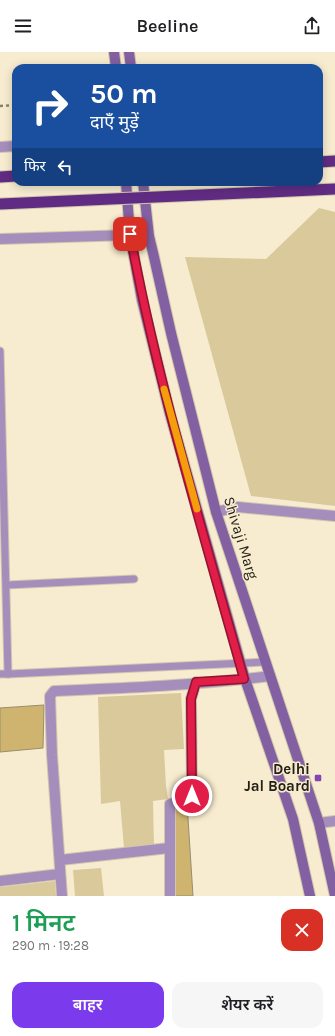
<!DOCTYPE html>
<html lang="hi">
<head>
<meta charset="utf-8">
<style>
  body { margin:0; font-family:Karla,"Noto Sans Devanagari",sans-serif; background:#f6f6f6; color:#202124; height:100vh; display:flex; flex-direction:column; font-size:15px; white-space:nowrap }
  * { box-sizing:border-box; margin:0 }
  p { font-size:13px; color:#757577 }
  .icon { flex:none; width:22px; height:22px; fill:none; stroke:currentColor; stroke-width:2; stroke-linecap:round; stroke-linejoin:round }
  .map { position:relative; height:844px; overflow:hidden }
  .drawer { display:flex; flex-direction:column; background:#fff; flex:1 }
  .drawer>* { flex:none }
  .top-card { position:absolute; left:12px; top:12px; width:311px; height:122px; border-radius:12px; box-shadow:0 2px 10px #0003; background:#1a4fa0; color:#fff; overflow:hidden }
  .pin { position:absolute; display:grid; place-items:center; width:34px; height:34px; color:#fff; margin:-17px; border-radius:8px; box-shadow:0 2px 6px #0006 }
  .me { position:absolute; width:44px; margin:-22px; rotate:0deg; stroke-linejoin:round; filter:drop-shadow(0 0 3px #0008) }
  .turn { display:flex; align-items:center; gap:14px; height:84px; padding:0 12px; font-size:18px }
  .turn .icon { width:52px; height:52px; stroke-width:2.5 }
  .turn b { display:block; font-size:28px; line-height:34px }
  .then { display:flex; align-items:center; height:38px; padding:0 12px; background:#0003; gap:8px; font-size:15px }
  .round { display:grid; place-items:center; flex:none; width:42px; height:42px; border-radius:12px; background:#f6f6f6 }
  .headline { display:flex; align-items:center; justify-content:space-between; height:68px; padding:0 12px }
  h1 { font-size:24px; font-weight:600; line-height:30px; color:#1e9e55 }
  .action { display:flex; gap:8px; margin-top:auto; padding:8px 12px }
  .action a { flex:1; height:46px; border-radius:12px; background:#7c3aed; color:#fff; font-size:16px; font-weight:600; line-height:46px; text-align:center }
  .action a+a { background:#f6f6f6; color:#202124 }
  header { display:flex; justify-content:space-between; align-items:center; height:52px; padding:0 12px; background:#fff; font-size:18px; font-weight:600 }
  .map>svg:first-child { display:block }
</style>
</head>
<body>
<header><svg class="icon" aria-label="menu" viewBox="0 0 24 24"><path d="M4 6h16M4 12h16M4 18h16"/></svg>Beeline<svg class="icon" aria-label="share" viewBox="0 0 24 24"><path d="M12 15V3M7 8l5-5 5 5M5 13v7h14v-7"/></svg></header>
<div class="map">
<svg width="335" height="844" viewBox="0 0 335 844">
  <rect width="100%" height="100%" fill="#f7eccf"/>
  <g fill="#dac99a">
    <polygon points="319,156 335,160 335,454 251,444 185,205 266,207"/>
    <polygon points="181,641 184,697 164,698 166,734 168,747 153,749 154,795 124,796 120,749 101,752 98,645"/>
    <polygon points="101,816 104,844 75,844 73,818"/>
    <polygon points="55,829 56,844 0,844 0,835"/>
  </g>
  <g fill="#ceb46e" stroke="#978d72">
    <polygon points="44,653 43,696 0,700 0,656"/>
    <polygon points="187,751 193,844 175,844 174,756"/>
  </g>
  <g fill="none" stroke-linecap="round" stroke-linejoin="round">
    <g stroke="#d1c7ae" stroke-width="9">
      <g id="service">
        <polyline points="0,299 8,622 265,610"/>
        <polyline points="7,533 134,527"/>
        <polyline points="0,622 8,622"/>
      </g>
    </g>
    <g stroke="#d1c7ae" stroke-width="12">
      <g id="minor">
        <polyline points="216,460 238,455 335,464"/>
        <polyline points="319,771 335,769"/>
        <polyline points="60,808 169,796"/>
        <polyline points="0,829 60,822"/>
        <path d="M62,844L52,703L50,644L54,639C126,636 199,633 270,624"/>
        <polyline points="170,844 170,752 189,747 192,744 191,647 196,630"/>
      </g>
    </g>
    <g stroke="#d1c7ae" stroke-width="12">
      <g id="tertiary">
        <polyline points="0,95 16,94"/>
        <polyline points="0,187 130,183"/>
      </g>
    </g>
    <g stroke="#d1c7ae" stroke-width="12">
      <g id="secondary">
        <polyline points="114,0 116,16"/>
        <polyline points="129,0 131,16"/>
        <polyline points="126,130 130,183 142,248 170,362 245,627 293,767 310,844"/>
        <polyline points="143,130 149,184 154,205 171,281 216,460 319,771 335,844"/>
      </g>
    </g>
    <g stroke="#d1c7ae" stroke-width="13">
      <g id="trunk">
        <polyline points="319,110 335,109"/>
        <polyline points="0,125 16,124"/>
      </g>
    </g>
    <polyline stroke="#87806d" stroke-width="2.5" stroke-dasharray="3 3" stroke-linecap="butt" points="0,54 16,53"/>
    <use href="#service" stroke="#a58ebb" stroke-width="7"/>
    <use href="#minor" stroke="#a58ebb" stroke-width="10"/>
    <use href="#tertiary" stroke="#a58ebb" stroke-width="10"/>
    <use href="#secondary" stroke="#8360a1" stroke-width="10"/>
    <use href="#trunk" stroke="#602c83" stroke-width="11"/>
    <g stroke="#d1c7ae" stroke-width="13" stroke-linecap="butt">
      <polyline id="trunk-bridge" points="0,152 335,137"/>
    </g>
    <use href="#trunk-bridge" stroke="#602c83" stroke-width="11"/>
  </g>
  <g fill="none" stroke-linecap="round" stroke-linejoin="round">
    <g stroke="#92132f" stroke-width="10">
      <path id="route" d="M130,182C158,333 203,480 244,627L196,630L191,647L192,744"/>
    </g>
    <use href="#route" stroke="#e11d48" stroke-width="7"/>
    <polyline stroke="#f59e0b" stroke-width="7" points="164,337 197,457"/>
  </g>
  <rect fill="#8643b7" stroke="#f7eccf" stroke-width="1.5" x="314" y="722" width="8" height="8" rx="2"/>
  <g text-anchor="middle" stroke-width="3" stroke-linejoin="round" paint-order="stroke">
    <g font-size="15" fill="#242016" stroke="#f7eccf">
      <text transform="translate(241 486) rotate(73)" y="5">Shivaji Marg</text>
    </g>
    <g font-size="15" font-weight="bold" fill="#242016" stroke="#f7eccf" text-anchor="end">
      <text x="310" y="722">Delhi<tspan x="310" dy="17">Jal Board</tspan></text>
    </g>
  </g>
</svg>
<div class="pin" style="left:130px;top:182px;background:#d93025"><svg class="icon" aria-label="arrive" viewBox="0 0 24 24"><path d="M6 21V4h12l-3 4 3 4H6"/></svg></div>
<svg class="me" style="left:192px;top:744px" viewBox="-20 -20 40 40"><circle r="17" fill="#e11d48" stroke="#fff" stroke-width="3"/><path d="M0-11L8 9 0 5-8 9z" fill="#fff"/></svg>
<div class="top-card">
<div class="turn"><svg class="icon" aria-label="right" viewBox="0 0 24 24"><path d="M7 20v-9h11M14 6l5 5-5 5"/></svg><div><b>50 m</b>दाएँ मुड़ें</div></div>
<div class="then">फिर<svg class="icon" aria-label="left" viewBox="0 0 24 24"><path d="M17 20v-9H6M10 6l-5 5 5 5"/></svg></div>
</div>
</div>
<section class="drawer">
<div class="headline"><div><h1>1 मिनट</h1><p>290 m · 19:28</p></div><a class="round" style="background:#d93025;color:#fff"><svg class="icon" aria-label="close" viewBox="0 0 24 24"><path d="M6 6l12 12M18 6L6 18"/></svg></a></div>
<div class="action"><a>बाहर</a><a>शेयर करें</a></div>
</section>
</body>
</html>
